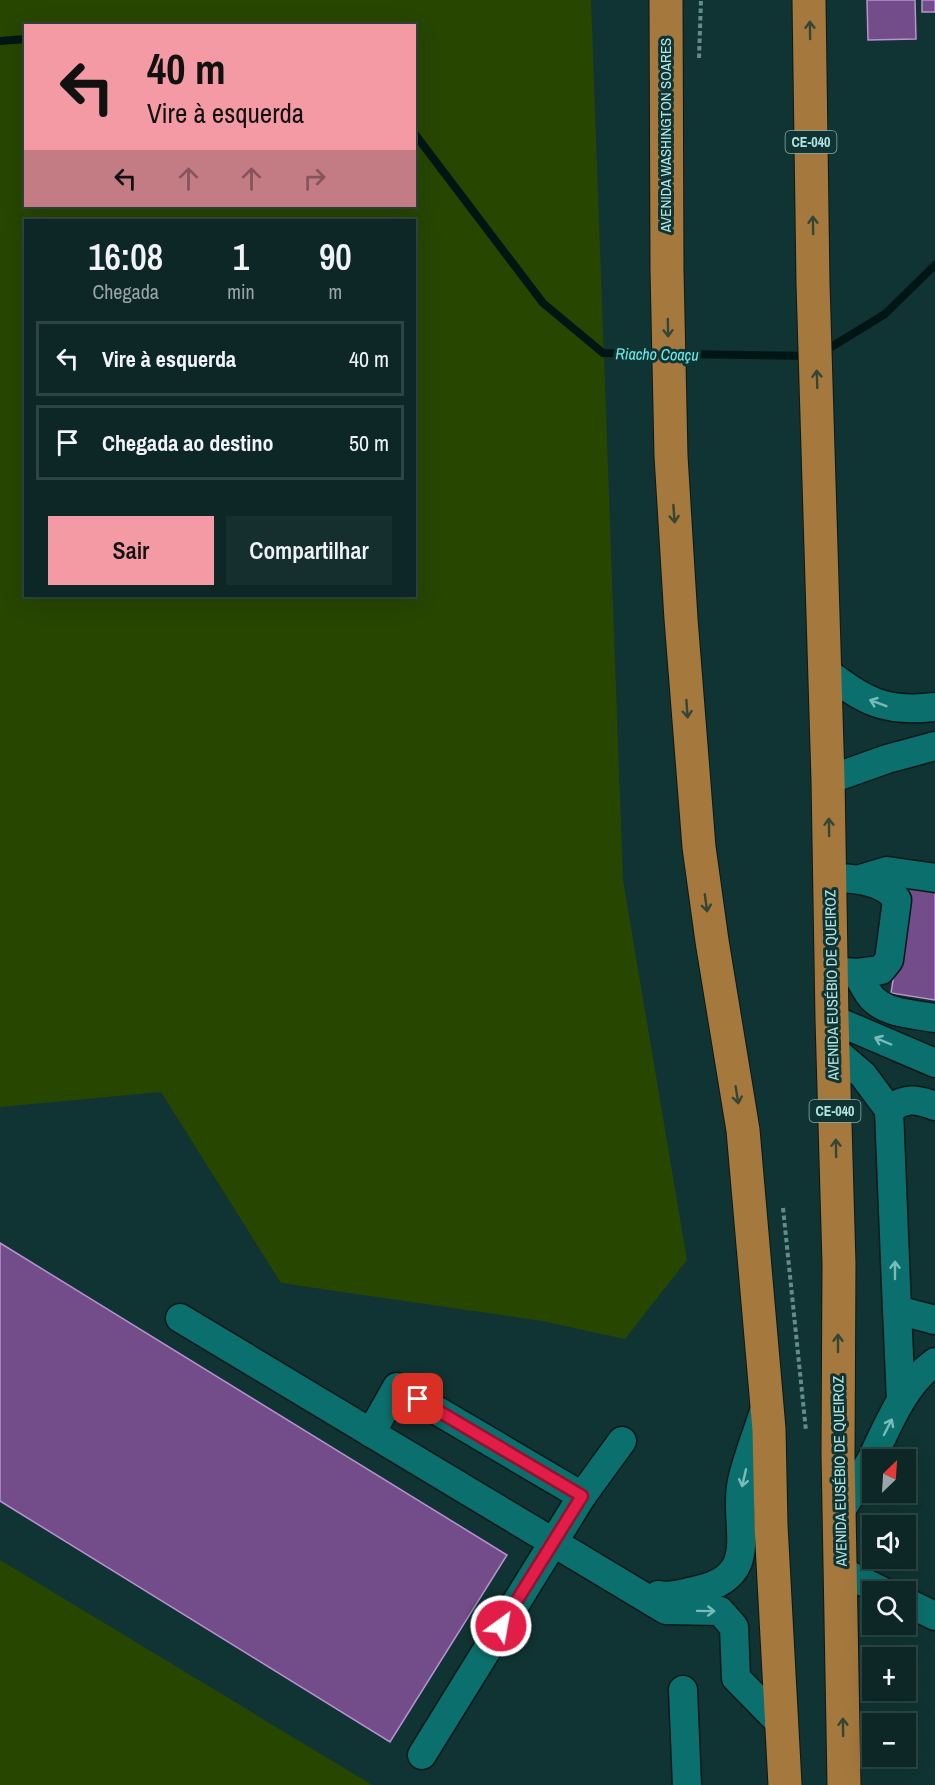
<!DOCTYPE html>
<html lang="pt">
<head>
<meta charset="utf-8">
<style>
  body { margin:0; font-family:"Archivo Narrow",sans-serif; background:#152f2e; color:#f1f3f6; height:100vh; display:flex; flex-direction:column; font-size:22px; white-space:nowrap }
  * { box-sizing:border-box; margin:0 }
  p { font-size:20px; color:#9aa5a7 }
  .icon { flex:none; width:33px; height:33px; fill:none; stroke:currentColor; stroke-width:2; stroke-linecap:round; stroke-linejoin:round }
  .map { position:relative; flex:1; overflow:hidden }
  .details { position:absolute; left:24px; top:219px; width:392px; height:378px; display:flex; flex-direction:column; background:#0c2726; border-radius:0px; box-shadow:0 6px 24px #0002,0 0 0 2px #2c4443 }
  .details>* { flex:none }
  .guide { position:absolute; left:24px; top:24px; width:392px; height:183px; border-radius:0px; box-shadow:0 6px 24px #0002,0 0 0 2px #2c4443; background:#f49aa5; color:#111; overflow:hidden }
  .needle { width:39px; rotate:25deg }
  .tools { position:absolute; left:862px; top:1449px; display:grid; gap:12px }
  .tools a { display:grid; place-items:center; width:54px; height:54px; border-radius:0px; background:#0c2726; box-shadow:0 6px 24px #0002,0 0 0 2px #2c4443; font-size:30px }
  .pin { position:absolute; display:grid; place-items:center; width:51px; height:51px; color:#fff; margin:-26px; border-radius:12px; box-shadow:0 3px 9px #0006 }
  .me { position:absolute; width:66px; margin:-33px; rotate:32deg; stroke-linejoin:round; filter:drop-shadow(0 0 4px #0008) }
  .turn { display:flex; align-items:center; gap:21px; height:126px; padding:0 24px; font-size:27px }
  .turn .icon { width:78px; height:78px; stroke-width:2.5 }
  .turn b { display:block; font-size:42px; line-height:51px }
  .lanes { display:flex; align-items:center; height:57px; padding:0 24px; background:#0003; justify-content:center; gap:30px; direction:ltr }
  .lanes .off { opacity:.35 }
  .eta { display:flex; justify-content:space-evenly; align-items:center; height:102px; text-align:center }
  .eta b { font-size:36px; font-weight:600; line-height:42px }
  .button { display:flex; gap:12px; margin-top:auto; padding:12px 24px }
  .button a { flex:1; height:69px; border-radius:0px; background:#f49aa5; color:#111; font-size:24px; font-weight:600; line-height:69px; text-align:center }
  .button a+a { background:#152f2e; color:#f1f3f6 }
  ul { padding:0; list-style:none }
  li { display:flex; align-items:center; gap:18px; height:75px; margin:0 12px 9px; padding:0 12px; border:3px solid #2c4443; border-radius:0px }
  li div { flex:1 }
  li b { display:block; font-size:22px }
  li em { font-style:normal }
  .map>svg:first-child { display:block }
</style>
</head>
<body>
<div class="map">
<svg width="935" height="1785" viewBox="0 0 935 1785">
  <rect width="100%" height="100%" fill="#103433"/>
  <g fill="#274600" fill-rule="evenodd">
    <path d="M0,0H591L623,880L687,1260L625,1339L542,1321L281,1283L161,1092L0,1107ZM26,26H414V206H26ZM26,220H414V596H26Z"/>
    <polygon points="0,1560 372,1785 0,1785"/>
  </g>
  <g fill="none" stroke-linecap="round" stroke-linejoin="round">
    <g stroke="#001615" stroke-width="8">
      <polyline points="0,41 26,39"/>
      <polyline points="414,133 543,303 603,353 662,354"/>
      <polyline points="823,352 885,314 935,265"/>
      <polyline points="675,354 809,356"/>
    </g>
  </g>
  <g fill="#734d89" stroke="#ba91d2" stroke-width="1.5">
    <polygon points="867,0 915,0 916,39 868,40"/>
    <rect x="922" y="0" width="13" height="12"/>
    <polygon points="910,874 935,879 935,1000 891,993"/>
    <polygon points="0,1243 507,1555 390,1742 0,1501"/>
  </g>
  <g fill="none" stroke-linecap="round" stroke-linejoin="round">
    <g stroke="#0a1918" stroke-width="31">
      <g id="minor">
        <path d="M825,671C865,701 884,713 935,707"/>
        <polyline points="828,780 887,759 935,746"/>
        <path d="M830,877C852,879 884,879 897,900L889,960L881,970L857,973L831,971"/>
        <polyline points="864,878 887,871 935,878"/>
        <path d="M857,973C861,981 866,991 872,998C887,1014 914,1014 935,1018"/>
        <polyline points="832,1019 935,1063"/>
        <polyline points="834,1050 863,1075 889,1110 897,1310 935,1320"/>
        <path d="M889,1110C905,1097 917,1099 935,1106"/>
        <polyline points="897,1310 901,1400"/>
        <polyline points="180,1318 666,1610 720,1611 734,1627 736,1678 782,1725"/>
        <polyline points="371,1433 397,1387 582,1496"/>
        <path d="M839,1514C850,1496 862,1477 872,1458C889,1424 903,1385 935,1362"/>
        <polyline points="841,1571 884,1592"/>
        <path d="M658,1595C671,1598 684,1593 698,1590C764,1575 732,1526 742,1481C747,1458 757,1434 764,1411"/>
        <polyline points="906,1602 935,1616"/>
        <polyline points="683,1690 687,1785"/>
        <polyline points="422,1755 582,1496 622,1441"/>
      </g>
    </g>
    <g stroke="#0a1918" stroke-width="35">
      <g id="highway">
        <polyline points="666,0 667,270 671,456 681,619 699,847 712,941 743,1130 769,1429 771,1525 785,1785"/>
        <polyline points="809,0 813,284 828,780 832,1019 839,1264 838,1453 844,1785"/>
      </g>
    </g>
    <g stroke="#628d8b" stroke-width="4" stroke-dasharray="4.5 3" stroke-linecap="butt">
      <polyline points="699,58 701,0"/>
      <polyline points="783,1208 806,1431"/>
    </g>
    <use href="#minor" stroke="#0b706d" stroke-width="28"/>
    <use href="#highway" stroke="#a5793e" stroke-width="33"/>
  </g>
  <defs><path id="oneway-shaft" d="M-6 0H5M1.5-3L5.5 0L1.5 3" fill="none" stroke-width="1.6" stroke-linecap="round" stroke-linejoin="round" transform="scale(1.5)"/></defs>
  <g stroke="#354536">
    <use href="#oneway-shaft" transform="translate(810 30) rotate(-91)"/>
    <use href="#oneway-shaft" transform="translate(813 225) rotate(-91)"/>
    <use href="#oneway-shaft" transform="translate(668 328) rotate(89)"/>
    <use href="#oneway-shaft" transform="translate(817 379) rotate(-92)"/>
    <use href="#oneway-shaft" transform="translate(674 514) rotate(86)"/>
    <use href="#oneway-shaft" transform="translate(687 709) rotate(86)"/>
    <use href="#oneway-shaft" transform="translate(829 827) rotate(-91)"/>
    <use href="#oneway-shaft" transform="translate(706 903) rotate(82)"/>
    <use href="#oneway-shaft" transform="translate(737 1095) rotate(81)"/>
    <use href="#oneway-shaft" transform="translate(836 1148) rotate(-91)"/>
    <use href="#oneway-shaft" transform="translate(838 1343) rotate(-90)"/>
    <use href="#oneway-shaft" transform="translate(843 1727) rotate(-91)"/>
  </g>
  <g stroke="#78bcb9">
    <use href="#oneway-shaft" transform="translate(878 703) rotate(-159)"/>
    <use href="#oneway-shaft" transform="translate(883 1041) rotate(-157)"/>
    <use href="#oneway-shaft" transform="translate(895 1270) rotate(-90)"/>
    <use href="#oneway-shaft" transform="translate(888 1427) rotate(-63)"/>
    <use href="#oneway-shaft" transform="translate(744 1478) rotate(103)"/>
    <use href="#oneway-shaft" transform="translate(706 1611) rotate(1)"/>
  </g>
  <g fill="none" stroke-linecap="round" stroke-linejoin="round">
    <g stroke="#92132f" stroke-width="15">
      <polyline id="route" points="418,1399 582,1496 501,1626"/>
    </g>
    <use href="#route" stroke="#e11d48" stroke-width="10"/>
  </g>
  <g text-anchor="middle" stroke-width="6" stroke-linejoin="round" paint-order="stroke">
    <g fill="#103433" stroke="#82b0ae" stroke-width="1.5">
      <rect x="785.5" y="131" width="51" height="22" rx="4.5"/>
      <rect x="809.5" y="1100" width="51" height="22" rx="4.5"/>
    </g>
    <g font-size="14" font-weight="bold" fill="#b3e5e2">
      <text x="811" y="147">CE-040</text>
      <text x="835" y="1116">CE-040</text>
    </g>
    <g font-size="15" fill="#b3e5e2" stroke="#103433">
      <text transform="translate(666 135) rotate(-90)" y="5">AVENIDA WASHINGTON SOARES</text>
      <text transform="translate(832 985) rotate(-91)" y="5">AVENIDA EUSÉBIO DE QUEIROZ</text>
      <text transform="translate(840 1471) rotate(-91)" y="5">AVENIDA EUSÉBIO DE QUEIROZ</text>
    </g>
    <g font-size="16" font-style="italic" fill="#6deeea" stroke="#103433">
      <text transform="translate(657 354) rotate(1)" y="6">Riacho Coaçu</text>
    </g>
  </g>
</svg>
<div class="tools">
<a><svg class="needle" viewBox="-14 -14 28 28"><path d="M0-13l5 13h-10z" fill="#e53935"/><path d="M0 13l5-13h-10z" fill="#9aa5a7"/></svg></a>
<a><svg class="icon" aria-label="sound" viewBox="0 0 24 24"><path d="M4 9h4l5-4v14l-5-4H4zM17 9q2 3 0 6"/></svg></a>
<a><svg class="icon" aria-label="search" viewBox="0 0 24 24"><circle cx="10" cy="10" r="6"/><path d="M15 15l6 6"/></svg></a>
<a>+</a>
<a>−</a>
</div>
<div class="pin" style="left:418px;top:1399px;background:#d93025"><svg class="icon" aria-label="arrive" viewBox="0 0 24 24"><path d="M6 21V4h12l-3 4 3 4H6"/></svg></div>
<svg class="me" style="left:501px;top:1626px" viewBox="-20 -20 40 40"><circle r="17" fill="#e11d48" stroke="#fff" stroke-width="3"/><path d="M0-11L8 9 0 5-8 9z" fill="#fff"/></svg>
<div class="guide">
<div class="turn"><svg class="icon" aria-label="left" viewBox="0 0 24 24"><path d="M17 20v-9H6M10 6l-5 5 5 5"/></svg><div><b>40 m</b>Vire à esquerda</div></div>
<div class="lanes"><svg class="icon" aria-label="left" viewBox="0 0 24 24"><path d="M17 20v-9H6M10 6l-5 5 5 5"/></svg><svg class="icon off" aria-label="ahead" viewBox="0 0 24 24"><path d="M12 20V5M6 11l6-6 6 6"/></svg><svg class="icon off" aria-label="ahead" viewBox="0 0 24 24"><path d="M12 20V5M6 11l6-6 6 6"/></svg><svg class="icon off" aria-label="right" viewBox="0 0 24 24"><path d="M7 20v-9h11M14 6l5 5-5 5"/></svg></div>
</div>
<section class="details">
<div class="eta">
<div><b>16:08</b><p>Chegada</p></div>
<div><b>1</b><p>min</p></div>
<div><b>90</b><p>m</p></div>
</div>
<ul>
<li><svg class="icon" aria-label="left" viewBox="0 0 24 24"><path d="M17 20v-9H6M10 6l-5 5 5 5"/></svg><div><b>Vire à esquerda</b></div><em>40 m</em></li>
<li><svg class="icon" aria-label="arrive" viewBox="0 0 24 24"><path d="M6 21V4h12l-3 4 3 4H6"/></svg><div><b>Chegada ao destino</b></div><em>50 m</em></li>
</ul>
<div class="button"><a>Sair</a><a>Compartilhar</a></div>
</section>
</div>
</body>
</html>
